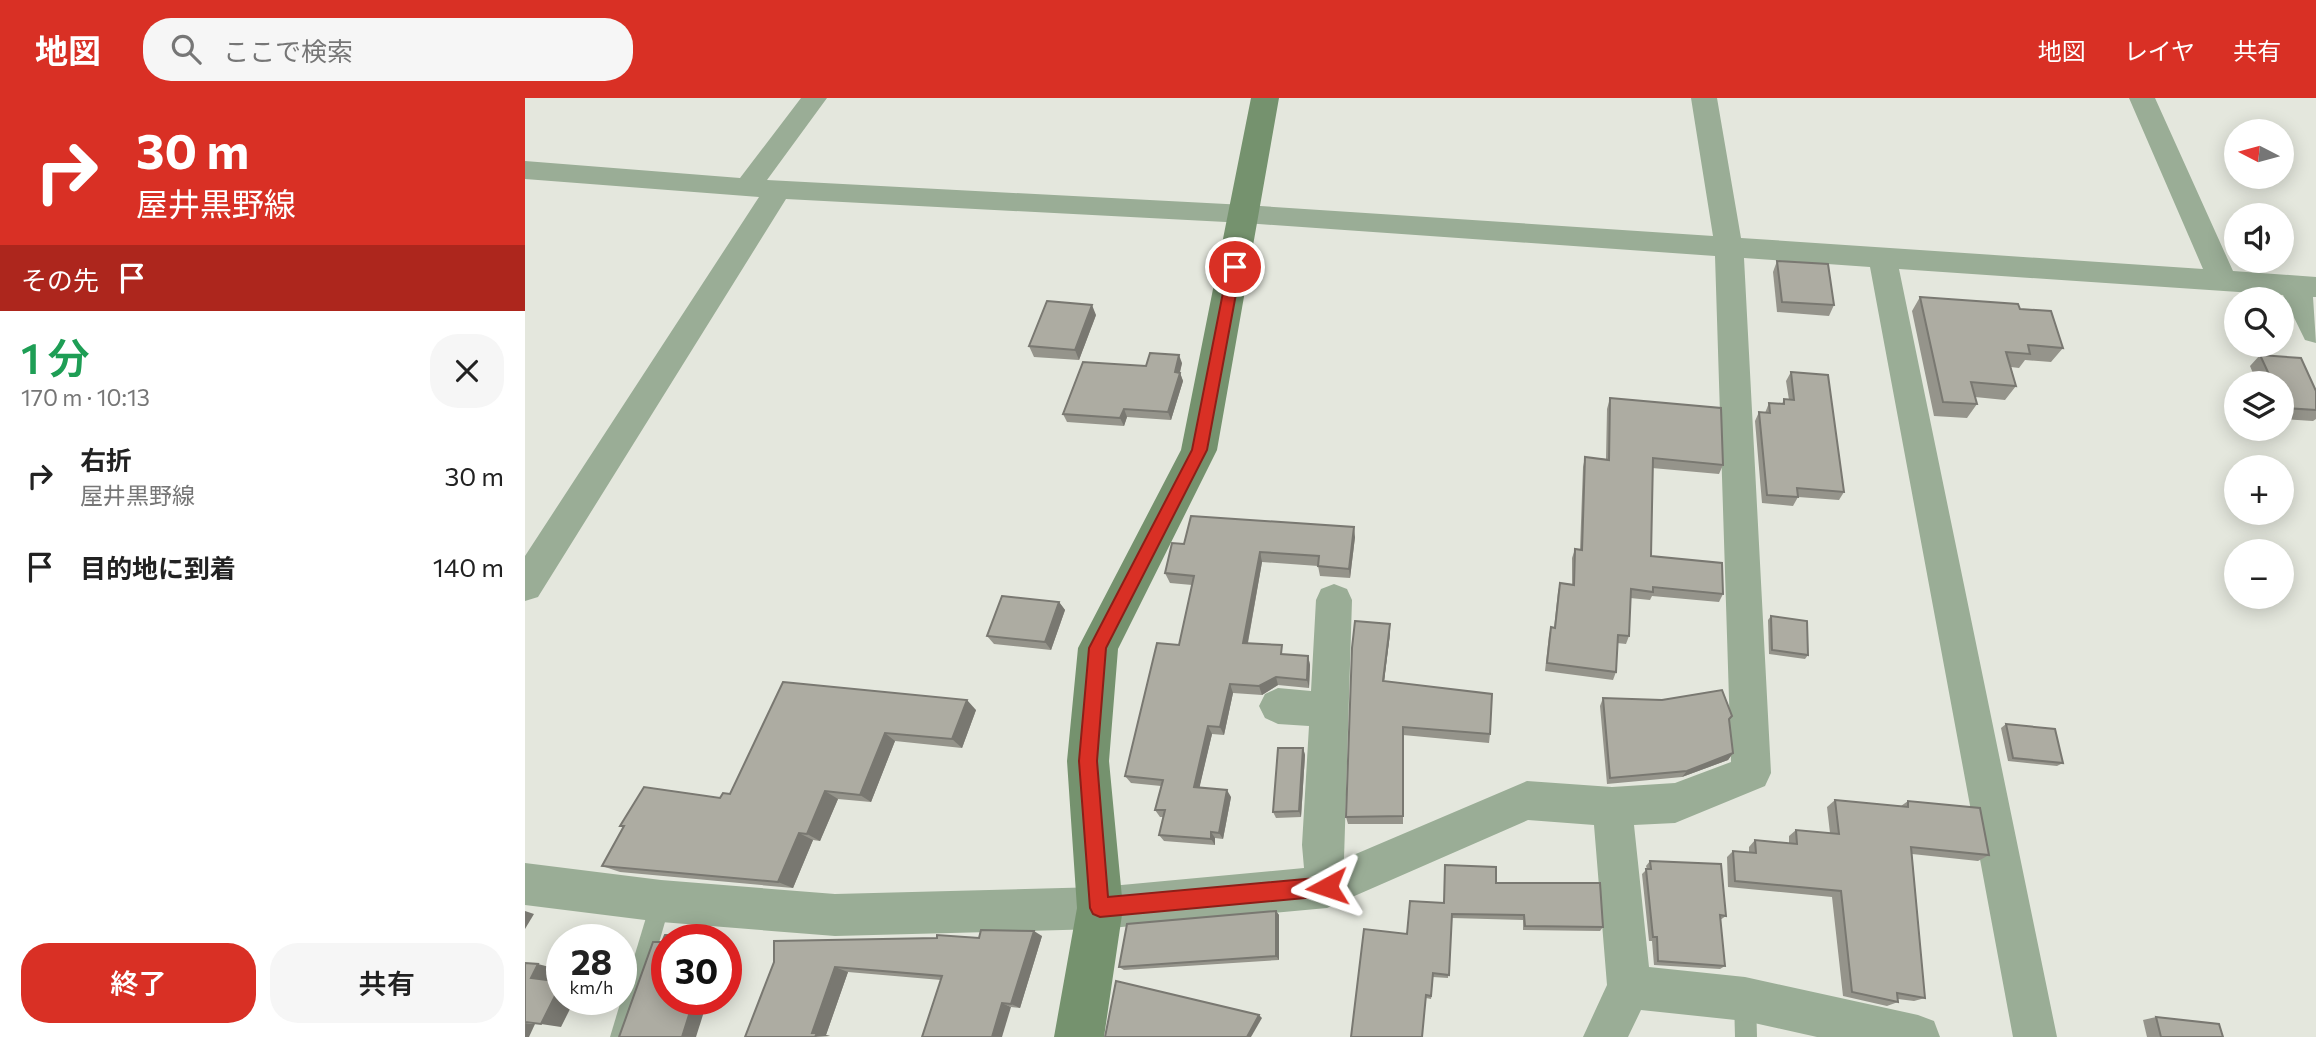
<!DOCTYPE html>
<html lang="ja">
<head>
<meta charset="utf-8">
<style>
  body { margin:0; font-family:Commissioner,"Noto Sans JP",sans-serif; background:#f6f6f6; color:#222; height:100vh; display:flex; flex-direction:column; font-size:26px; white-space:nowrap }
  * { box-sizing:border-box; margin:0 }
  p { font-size:23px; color:#767676 }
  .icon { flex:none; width:38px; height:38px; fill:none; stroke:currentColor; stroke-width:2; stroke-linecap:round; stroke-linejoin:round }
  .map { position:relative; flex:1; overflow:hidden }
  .drawer { display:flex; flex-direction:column; background:#fff; width:525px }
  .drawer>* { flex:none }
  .guide { background:#d93025; color:#fff; overflow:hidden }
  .needle { width:46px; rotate:276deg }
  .buttons { position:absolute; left:1699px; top:21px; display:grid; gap:14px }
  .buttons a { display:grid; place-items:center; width:70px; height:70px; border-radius:50%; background:#fff; box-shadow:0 4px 18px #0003; font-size:35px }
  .speed { position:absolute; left:21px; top:826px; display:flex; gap:14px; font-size:35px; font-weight:700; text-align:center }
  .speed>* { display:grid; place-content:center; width:91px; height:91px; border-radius:50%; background:#fff; box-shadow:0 4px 18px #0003; line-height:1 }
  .speed small { font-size:18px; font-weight:400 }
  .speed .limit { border:10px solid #d22; background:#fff; color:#111 }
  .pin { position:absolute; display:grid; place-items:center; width:60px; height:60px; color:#fff; margin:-30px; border:4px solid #fff; border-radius:50%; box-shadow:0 2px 7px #0007 }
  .me { position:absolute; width:77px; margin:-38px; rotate:265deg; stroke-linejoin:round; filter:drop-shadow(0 0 5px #0008) }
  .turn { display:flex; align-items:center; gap:24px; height:147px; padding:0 21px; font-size:32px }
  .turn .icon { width:91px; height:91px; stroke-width:2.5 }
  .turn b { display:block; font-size:49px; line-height:60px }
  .then { display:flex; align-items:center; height:66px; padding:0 21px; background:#0003; gap:14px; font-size:26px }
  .round { display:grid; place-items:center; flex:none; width:74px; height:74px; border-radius:28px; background:#f6f6f6 }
  .head { display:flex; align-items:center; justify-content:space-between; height:119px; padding:0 21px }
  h1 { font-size:42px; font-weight:600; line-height:52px; color:#1e9e55 }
  .primary-button { display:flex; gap:14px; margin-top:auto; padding:14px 21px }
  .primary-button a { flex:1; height:80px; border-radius:28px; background:#d93025; color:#fff; font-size:28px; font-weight:600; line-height:80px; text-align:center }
  .primary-button a+a { background:#f6f6f6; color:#222 }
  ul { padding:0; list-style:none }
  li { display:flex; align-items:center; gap:21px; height:91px; padding:0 21px }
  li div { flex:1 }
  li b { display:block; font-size:26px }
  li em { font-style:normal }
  header { display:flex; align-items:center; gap:42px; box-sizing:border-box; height:98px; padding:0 35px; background:#d93025; color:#fff }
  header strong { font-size:33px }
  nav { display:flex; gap:38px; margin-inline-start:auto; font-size:24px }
  .search { width:490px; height:63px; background:#f6f6f6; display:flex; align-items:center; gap:18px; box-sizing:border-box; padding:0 24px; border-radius:28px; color:#767676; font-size:26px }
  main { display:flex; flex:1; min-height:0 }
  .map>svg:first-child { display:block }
</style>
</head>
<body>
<header>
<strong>地図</strong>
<div class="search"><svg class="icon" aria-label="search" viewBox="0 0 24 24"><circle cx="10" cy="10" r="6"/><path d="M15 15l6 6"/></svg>ここで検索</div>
<nav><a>地図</a><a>レイヤ</a><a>共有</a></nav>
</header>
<main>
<section class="drawer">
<div class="guide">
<div class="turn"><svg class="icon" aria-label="right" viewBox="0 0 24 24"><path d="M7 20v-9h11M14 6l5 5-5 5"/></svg><div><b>30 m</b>屋井黒野線</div></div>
<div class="then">その先<svg class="icon" aria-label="arrive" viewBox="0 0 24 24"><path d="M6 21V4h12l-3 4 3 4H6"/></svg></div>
</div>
<div class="head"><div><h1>1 分</h1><p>170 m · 10:13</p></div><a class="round"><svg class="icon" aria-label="close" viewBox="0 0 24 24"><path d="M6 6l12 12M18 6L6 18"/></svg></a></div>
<ul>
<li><svg class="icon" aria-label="right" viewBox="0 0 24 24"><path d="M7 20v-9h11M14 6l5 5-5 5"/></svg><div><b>右折</b><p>屋井黒野線</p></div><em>30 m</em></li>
<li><svg class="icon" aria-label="arrive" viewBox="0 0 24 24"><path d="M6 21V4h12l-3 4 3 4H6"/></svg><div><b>目的地に到着</b></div><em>140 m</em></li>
</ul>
<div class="primary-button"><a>終了</a><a>共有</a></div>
</section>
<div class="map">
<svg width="1791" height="939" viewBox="0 0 1791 939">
  <rect width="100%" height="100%" fill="#e4e7dd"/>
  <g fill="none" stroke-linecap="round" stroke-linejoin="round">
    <g fill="#9aad96" fill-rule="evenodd">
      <polygon points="136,793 143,796 146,803 107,939 85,939 126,803 129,796"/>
      <polygon points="1220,890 1228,893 1231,901 1232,939 1210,939 1209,901 1212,893"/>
    </g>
    <polygon fill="#9aad96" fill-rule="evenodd" points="276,0 302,0 242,82 720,107 1188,138 1166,0 1192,0 1216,140 1678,171 1604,0 1630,0 1708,173 1791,179 1791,199 1788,199 1791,245 1780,242 1758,197 1374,171 1532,939 1488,939 1345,169 1219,160 1246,675 1240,688 1150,725 1109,727 1124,869 1220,879 1393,917 1409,923 1415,939 1292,939 1220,923 1116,912 1103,939 1058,939 1082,887 1069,727 1003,722 802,810 575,831 310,838 136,824 0,807 0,765 136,782 310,796 575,789 779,770 777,747 784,628 753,626 740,620 734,608 740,596 753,590 786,593 791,502 796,491 809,486 822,491 827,502 819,761 1002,683 1087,689 1150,685 1206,664 1190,158 720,125 261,101 13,499 0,503 0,458 234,99 0,81 0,63 215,80"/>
    <polygon fill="#75926e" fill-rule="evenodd" points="726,0 754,0 692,352 593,551 584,663 598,810 579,939 529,939 552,810 542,663 553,550 656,352"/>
  </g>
  <g fill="#95948b">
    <polygon points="1252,163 1309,207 1304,218 1252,214 1248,174"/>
    <polygon points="1395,199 1495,211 1538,250 1526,264 1500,262 1494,270 1486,269 1491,288 1480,302 1450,299 1452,306 1442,320 1409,318 1387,213"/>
    <polygon points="571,217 554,262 509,259 504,248"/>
    <polygon points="1735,257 1791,293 1791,321 1788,323 1757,321 1757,285 1732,285 1725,268"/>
    <polygon points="657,265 655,275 658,283 646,322 602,319 599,328 542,324 538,316 621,268"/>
    <polygon points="1266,274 1319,394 1314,402 1273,399 1268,408 1237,405 1230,323 1234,314 1240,315 1244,305 1257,306 1259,301 1264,302 1261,283"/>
    <polygon points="1085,300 1198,367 1194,376 1127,370 1126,458 1198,496 1194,504 1127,498 1125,502 1105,500 1104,538 1101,546 1092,545 1091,574 1088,582 1020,573 1024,537 1026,529 1029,530 1033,494 1035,485 1047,486 1047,460 1050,451 1055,452 1058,369 1060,359 1081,361 1082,311"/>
    <polygon points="830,439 825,480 795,478 793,468 737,464 723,545 759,556 783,558 785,567 784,590 753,587 737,597 708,595 699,637 687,636 674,690 706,699 698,741 690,740 690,747 639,743 634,737 638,719 635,719 630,712 636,688 606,685 600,678 654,547 667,487 645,485 640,475 659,446"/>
    <polygon points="534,504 540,512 526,552 469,546 462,538"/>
    <polygon points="1246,518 1283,557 1280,561 1244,556 1243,522"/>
    <polygon points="865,536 859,583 965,636 964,645 878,637 878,726 823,726 821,719"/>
    <polygon points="258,584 451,612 437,650 370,643 346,704 313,701 295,743 288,742 268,790 95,774 77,768 98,729 95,728 195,700 205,696"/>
    <polygon points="1078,600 1207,618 1204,623 1208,655 1203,662 1157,679 1082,686 1075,608"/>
    <polygon points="1481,626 1538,665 1532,668 1483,663 1476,630"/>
    <polygon points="778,650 780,657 776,719 751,720 748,714"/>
    <polygon points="1310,702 1376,708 1383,703 1464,757 1453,763 1387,756 1400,900 1389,903 1373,901 1373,904 1362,908 1318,898 1307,799 1203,789 1202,759 1208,753 1224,754 1224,749 1230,742 1264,746 1264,738 1271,732 1305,735 1302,709"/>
    <polygon points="1125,763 1201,818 1195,822 1200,868 1195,871 1129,867 1127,843 1124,843 1117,776 1122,771 1121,768"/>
    <polygon points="971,785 1078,829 1075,833 998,832 998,822 927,820 923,880 908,879 906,901 901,900 919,805"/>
    <polygon points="751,813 754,817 754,862 599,872 594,869"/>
    <polygon points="517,838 495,910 486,909 416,882 323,874 301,937 305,938 220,939 249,864 454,840"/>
    <polygon points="1631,919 1698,939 1622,939 1618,922"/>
  </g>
  <g fill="#797871">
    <polygon points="567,207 571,217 554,262 550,252"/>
    <polygon points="654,257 657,265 654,277 655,275 658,283 646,322 643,314"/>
    <polygon points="599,311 602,319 599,328 595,320"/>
    <polygon points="829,429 830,439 825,480 824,471"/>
    <polygon points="735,454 737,464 721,554 718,545"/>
    <polygon points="534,504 540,512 526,552 520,544"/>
    <polygon points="865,526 865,536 858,592 858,583"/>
    <polygon points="783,558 785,567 784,590 782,582"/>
    <polygon points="751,579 753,587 737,597 734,588"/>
    <polygon points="705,586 708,595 699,637 695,629"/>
    <polygon points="442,602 451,612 437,650 427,641"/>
    <polygon points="683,628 687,636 673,696 669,689"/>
    <polygon points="360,635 370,643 346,704 335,697"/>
    <polygon points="778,650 780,657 776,719 774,713"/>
    <polygon points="1208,655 1203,662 1157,679 1162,673"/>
    <polygon points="702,692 706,699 698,741 694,735"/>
    <polygon points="300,693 313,701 295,743 282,736"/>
    <polygon points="686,734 690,740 690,747 686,741"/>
    <polygon points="274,735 288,742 268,790 253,784"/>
    <polygon points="0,813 9,816 0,831"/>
    <polygon points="751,813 754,817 754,862 751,858"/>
    <polygon points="509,833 517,838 495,910 486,906"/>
    <polygon points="180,837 193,841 192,842 179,842"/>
    <polygon points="201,848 206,849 201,863"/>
    <polygon points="13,866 32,871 25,884 6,880"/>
    <polygon points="310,869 323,874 301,937 305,938 290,939 287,935"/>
    <polygon points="37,885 37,901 50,901 36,929 16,926"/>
    <polygon points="169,901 183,901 171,939 157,939"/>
    <polygon points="477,905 486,909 477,939 467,939"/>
    <polygon points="734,917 737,920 726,939 722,939"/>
    <polygon points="0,925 10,926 4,939 0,939"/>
  </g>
  <g fill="#adaca2" stroke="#797871" stroke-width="2">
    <polygon points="1252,163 1303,166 1309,207 1257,204"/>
    <polygon points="1395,199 1493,206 1495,211 1526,213 1538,250 1503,247 1505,256 1481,254 1491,288 1446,284 1452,306 1418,304"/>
    <polygon points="522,203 567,207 550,252 504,248"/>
    <polygon points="625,255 654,257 650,274 655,275 643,314 599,311 595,320 538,316 558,264 621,268"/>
    <polygon points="1735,257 1776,260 1791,293 1791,312 1759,310 1757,306 1757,285 1748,285"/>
    <polygon points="1266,274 1303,277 1319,394 1272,390 1273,399 1242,397 1234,314 1245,315 1244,305 1259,306 1259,301 1269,302"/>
    <polygon points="1085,300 1196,310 1198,367 1128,360 1126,458 1197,465 1198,496 1128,489 1128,494 1106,491 1104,538 1093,537 1091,574 1022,565 1026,529 1030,530 1035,485 1049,487 1050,451 1057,452 1060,359 1084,362"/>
    <polygon points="666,418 829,429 824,471 793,468 794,458 735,454 718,545 757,547 756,556 783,558 782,582 751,579 734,588 705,586 695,629 683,628 669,689 702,692 694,735 686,734 686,741 634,737 640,712 630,712 638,682 600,678 632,545 654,547 669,478 640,475 647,445 659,446"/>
    <polygon points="477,498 534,504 520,544 462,538"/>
    <polygon points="1246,518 1282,523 1283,557 1247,552"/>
    <polygon points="830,523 865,526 858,583 967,596 965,636 878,629 878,718 821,719 827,550"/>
    <polygon points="258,584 442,602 427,641 360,635 335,697 300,693 282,736 274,735 253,784 77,768 99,728 95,728 119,689 195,700 198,695 205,696"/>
    <polygon points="1197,592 1207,618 1204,621 1208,655 1162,673 1085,680 1078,600 1137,602"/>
    <polygon points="1481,626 1530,631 1538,665 1488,660"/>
    <polygon points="753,650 778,650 774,713 748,714"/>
    <polygon points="1310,702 1383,709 1383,703 1455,710 1464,757 1386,749 1400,900 1372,895 1373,904 1327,894 1316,793 1210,783 1208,753 1231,755 1230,742 1272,746 1271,732 1314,736"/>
    <polygon points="1125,763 1196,766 1201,818 1195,817 1200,868 1133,863 1132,839 1128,839 1121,771 1126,771"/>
    <polygon points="920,767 971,769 971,785 1075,785 1078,829 1000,828 999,817 927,816 924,877 908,875 906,898 901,897 897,939 826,939 839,831 882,836 885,803 919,805"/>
    <polygon points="751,813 751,858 594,869 602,826"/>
    <polygon points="456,832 509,833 486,906 477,905 467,939 397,939 417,878 310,869 287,935 292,935 290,939 220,939 249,864 249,843 412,840 412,837 454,840"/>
    <polygon points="140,837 180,837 179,842 142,842 142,901 169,901 157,939 94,939 128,844 137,844"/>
    <polygon points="0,865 13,866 6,880 37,884 16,926 0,924"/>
    <polygon points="591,883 734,917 722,939 580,939"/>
    <polygon points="1631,919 1694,926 1698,939 1636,939"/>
  </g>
  <polygon fill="#d93025" stroke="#8d1f18" stroke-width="2" points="710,164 716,169 682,352 581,550 572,663 583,799 802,779 809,782 812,789 809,795 802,798 575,819 568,816 565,810 554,663 564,550 667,352 703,169"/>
</svg>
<div class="buttons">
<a><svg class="needle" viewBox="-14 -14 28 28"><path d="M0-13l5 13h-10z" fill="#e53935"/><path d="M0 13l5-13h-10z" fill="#767676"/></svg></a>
<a><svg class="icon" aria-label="sound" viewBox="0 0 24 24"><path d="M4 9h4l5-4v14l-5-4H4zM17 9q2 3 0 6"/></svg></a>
<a><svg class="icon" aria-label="search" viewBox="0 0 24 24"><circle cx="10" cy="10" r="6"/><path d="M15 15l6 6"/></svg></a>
<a><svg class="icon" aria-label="layers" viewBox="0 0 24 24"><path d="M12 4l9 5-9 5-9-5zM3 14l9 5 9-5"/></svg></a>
<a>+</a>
<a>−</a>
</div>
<div class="speed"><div>28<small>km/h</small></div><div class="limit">30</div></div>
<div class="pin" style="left:710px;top:169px;background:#d93025"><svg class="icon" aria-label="arrive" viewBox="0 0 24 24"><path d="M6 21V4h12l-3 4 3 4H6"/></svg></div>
<svg class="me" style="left:802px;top:789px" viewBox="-20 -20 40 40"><path d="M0-17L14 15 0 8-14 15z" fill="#d93025" stroke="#fff" stroke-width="4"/></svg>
</div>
</main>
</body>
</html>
